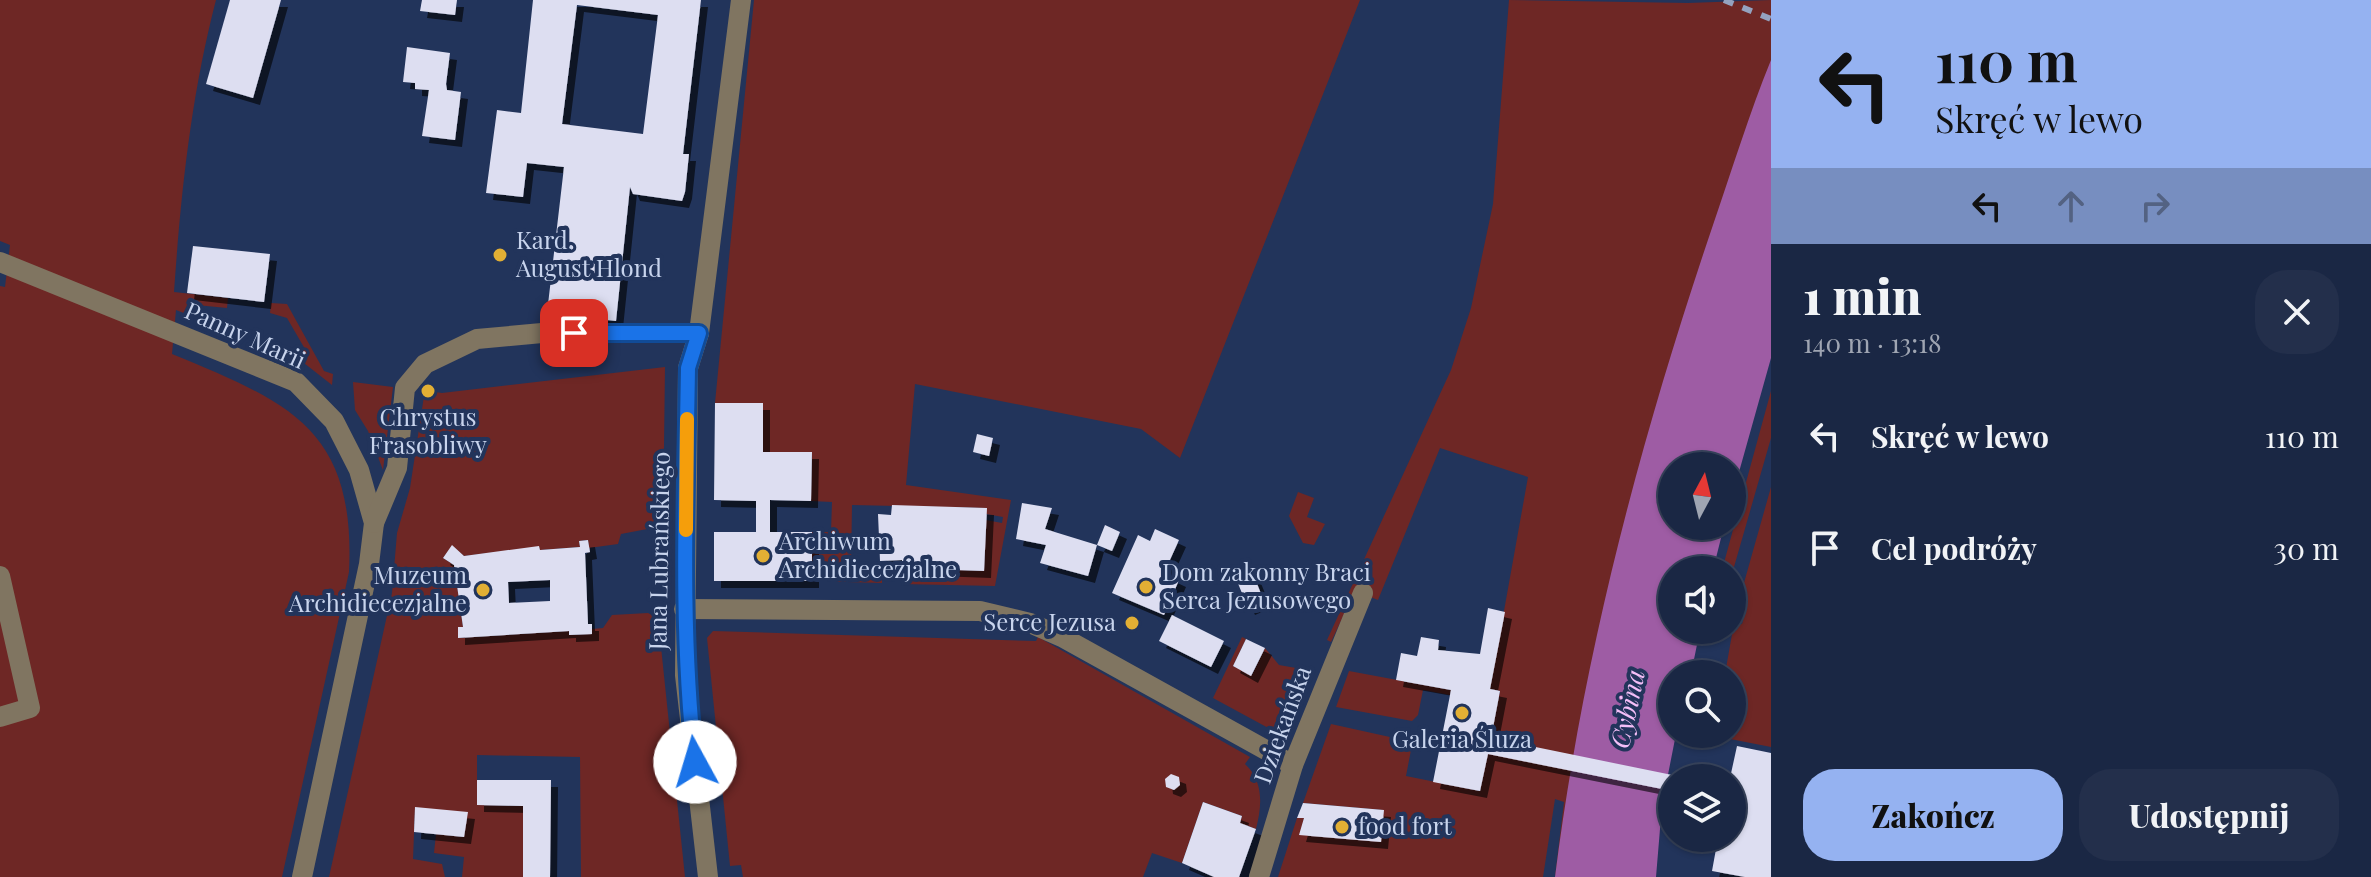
<!DOCTYPE html>
<html lang="pl">
<head>
<meta charset="utf-8">
<style>
  body { margin:0; font-family:"Playfair Display",serif; background:#232f4b; color:#f1f3f6; height:100vh; display:flex; flex-direction:column; font-size:30px; white-space:nowrap }
  * { box-sizing:border-box; margin:0 }
  p { font-size:26px; color:#9fa5b2 }
  .icon { flex:none; width:44px; height:44px; fill:none; stroke:currentColor; stroke-width:2; stroke-linecap:round; stroke-linejoin:round }
  .map { position:relative; flex:1; overflow:hidden }
  .panel { display:flex; flex-direction:column; background:#1a2744; width:600px }
  .panel>* { flex:none }
  .top-card { background:#95b2f1; color:#111; overflow:hidden }
  .needle { width:52px; rotate:7deg }
  .fabs { position:absolute; left:1658px; top:452px; display:grid; gap:16px }
  .fabs a { display:grid; place-items:center; width:88px; height:88px; border-radius:50%; background:#1a2744; box-shadow:0 2px 6px #0004,0 0 0 2px #38445d; font-size:40px }
  .pin { position:absolute; display:grid; place-items:center; width:68px; height:68px; color:#fff; margin:-34px; border-radius:16px; box-shadow:0 4px 12px #0006 }
  .me { position:absolute; width:88px; margin:-44px; rotate:354deg; stroke-linejoin:round; filter:drop-shadow(0 0 6px #0008) }
  .turn { display:flex; align-items:center; gap:28px; height:168px; padding:0 32px; font-size:36px }
  .turn .icon { width:104px; height:104px; stroke-width:2.5 }
  .turn b { display:block; font-size:56px; line-height:68px }
  .lanes { display:flex; align-items:center; height:76px; padding:0 32px; background:#0003; justify-content:center; gap:40px; direction:ltr }
  .lanes .off { opacity:.35 }
  .round { display:grid; place-items:center; flex:none; width:84px; height:84px; border-radius:32px; background:#232f4b }
  .overview { display:flex; align-items:center; justify-content:space-between; height:136px; padding:0 32px }
  h1 { font-size:48px; font-weight:800; line-height:60px }
  .action { display:flex; gap:16px; margin-top:auto; padding:16px 32px }
  .action a { flex:1; height:92px; border-radius:32px; background:#95b2f1; color:#111; font-size:32px; font-weight:800; line-height:92px; text-align:center }
  .action a+a { background:#232f4b; color:#f1f3f6 }
  ul { padding:0; list-style:none }
  li { display:flex; align-items:center; gap:24px; height:112px; padding:0 32px }
  li div { flex:1 }
  li b { display:block; font-size:30px }
  li em { font-style:normal }
  main { display:flex; flex:1; min-height:0 }
  .map>svg:first-child { display:block }
</style>
</head>
<body>
<main>
<div class="map">
<svg width="1771" height="877" viewBox="0 0 1771 877">
  <defs>
    <filter id="shadow"><feDropShadow dx="7" dy="7" stdDeviation="0" flood-color="#0009"/></filter>
  </defs>
  <rect width="100%" height="100%" fill="#22345b"/>
  <g fill="#6e2725">
    <path d="M0,0H216C191,96 181,192 174,292L228,298L227,308L196,305L195,312L204,321L176,310L172,354C288,402 356,428 349,572L282,877H0V286L5,287L10,245L0,241Z"/>
    <polygon points="754,0 1360,0 1180,458 1141,429 915,384 906,485 1011,500 995,586 902,584 902,568 984,571 986,520 1002,523 1003,517 986,514 986,508 852,505 851,566 882,567 882,583 812,581 812,532 831,532 832,502 811,501 812,453 763,452 763,403 715,403"/>
    <polygon points="1509,0 1688,3 1771,0 1771,101 1555,877 1564,802 1555,799 1543,877 1278,877 1297,818 1304,818 1300,835 1383,810 1303,803 1331,724 1408,741 1411,750 1406,776 1480,791 1500,691 1490,689 1528,477 1440,448 1378,600 1355,591 1331,642 1327,640 1451,370 1471,308 1493,204"/>
    <polygon points="271,303 287,304 324,371 333,374 332,385 295,356 305,349 287,318 270,313"/>
    <polygon points="665,367 663,526 621,534 618,544 589,548 588,540 579,541 580,547 540,550 539,547 464,556 452,546 443,558 454,565 463,627 458,627 458,638 569,631 570,635 592,634 592,629 603,628 612,615 648,613 658,618 685,877 581,877 580,757 477,755 477,805 523,806 523,877 462,877 464,857 434,853 436,834 464,837 415,808 413,859 442,864 445,877 329,877 392,593 397,533 410,488 424,396 428,391 442,393"/>
    <polygon points="353,382 393,387 383,470 368,431 355,410"/>
    <polygon points="1771,391 1771,438 1732,574 1732,570 1722,570"/>
    <polygon points="1771,487 1771,747 1715,736 1732,734 1732,674 1725,674 1734,623 1742,624 1748,600 1740,597"/>
    <polygon points="1298,492 1314,498 1307,517 1325,524 1314,545 1303,543 1289,516"/>
    <path d="M713,631L1036,641L1038,637L1250,757L1245,764C1264,782 1262,805 1256,829L1240,823L1242,816L1203,802L1182,863L1152,853L1143,877H743L741,865L730,866L707,638Z"/>
    <polygon points="1242,637 1246,639 1233,666 1252,675 1265,648 1279,665 1313,671 1288,732 1281,735 1213,698"/>
    <polygon points="1349,671 1451,690 1450,695 1423,690 1418,715 1412,721 1336,707"/>
  </g>
  <path fill="#9e5ca4" d="M1771,60V358L1732,497V466H1672V526H1724L1713,570H1672V630H1700L1691,674H1672V734H1676L1662,805L1656,877H1555C1583,655 1641,437 1713,225C1732,170 1749,114 1771,60Z"/>
  <g fill="#dddef1" fill-rule="evenodd" filter="url(#shadow)">
    <polygon points="230,0 281,0 253,98 206,84"/>
    <polygon points="422,0 457,0 455,15 420,11"/>
    <path d="M533,0H701L683,154H689L685,192L682,201L633,194L630,187L616,321L589,318L590,313L573,312V316L547,313L564,167L527,163L523,197L486,193L497,110L521,113ZM577,5L658,15L643,134L562,124Z"/>
    <polygon points="407,47 450,53 446,84 447,90 461,92 455,140 422,136 429,90 415,89 415,83 403,82"/>
    <polygon points="193,246 270,254 264,302 187,293"/>
    <polygon points="715,403 763,403 763,452 812,452 811,501 770,500 770,532 812,532 812,581 714,581 714,532 756,532 756,501 714,500"/>
    <polygon points="977,434 993,438 989,456 973,452"/>
    <polygon points="1022,503 1052,508 1045,529 1097,545 1088,576 1040,563 1046,545 1016,539"/>
    <polygon points="892,505 987,508 984,571 902,568 902,560 880,561 878,514 891,515"/>
    <polygon points="1105,525 1120,532 1112,551 1097,545"/>
    <polygon points="1155,529 1179,540 1164,573 1179,580 1164,615 1112,593 1138,535 1150,541"/>
    <path d="M588,540L590,552L585,553L588,624H592V634L569,635V631L458,638V627H463L454,565L443,558L452,545L464,556L539,546L540,550L580,547L579,541ZM550,580V601L509,603L508,582Z"/>
    <polygon points="1253,574 1264,601 1248,608 1237,581"/>
    <polygon points="1488,608 1505,612 1490,689 1500,691 1491,738 1687,778 1672,778 1672,791 1488,754 1480,791 1433,782 1451,690 1396,680 1401,653 1417,656 1421,637 1439,640 1438,650 1480,654"/>
    <polygon points="1172,615 1224,641 1211,667 1159,641"/>
    <polygon points="1246,639 1265,648 1251,676 1233,666"/>
    <polygon points="1737,746 1771,753 1771,877 1745,877 1712,871 1718,838 1732,838 1730,778"/>
    <polygon points="1171,774 1179,777 1180,785 1174,790 1166,787 1165,779"/>
    <polygon points="477,780 551,780 550,877 523,877 523,806 477,805"/>
    <polygon points="1203,802 1242,816 1240,823 1256,829 1239,877 1214,877 1182,863"/>
    <polygon points="1303,803 1384,810 1381,842 1299,835 1304,818 1297,818"/>
    <polygon points="415,807 468,812 464,837 414,832"/>
  </g>
  <g fill="none" stroke-linecap="round" stroke-linejoin="round">
    <g stroke="#807561" stroke-width="20">
      <polyline points="0,262 296,382 334,421 359,470 374,523 369,564 302,877"/>
      <polyline points="374,523 397,468 405,388 425,364 477,339 542,333 699,333"/>
      <polyline points="0,576 30,708 0,717"/>
      <polyline points="684,609 980,611 1030,623 1062,637 1293,765"/>
      <polyline points="708,877 685,675 688,368 699,333 741,0"/>
      <polyline points="1259,877 1293,765 1363,593"/>
    </g>
    <polyline stroke="#94a2bf" stroke-width="6" stroke-dasharray="10 10" stroke-linecap="butt" points="1724,0 1771,19"/>
  </g>
  <g fill="none" stroke-linecap="round" stroke-linejoin="round">
    <g stroke="#114b97" stroke-width="20">
      <path id="route" d="M574,333H699L688,368C686,500 680,630 695,762"/>
    </g>
    <use href="#route" stroke="#1a73e8" stroke-width="14"/>
    <polyline stroke="#f59e0b" stroke-width="14" points="686,530 687,419"/>
  </g>
  <g fill="#e2af34" stroke="#22345b" stroke-width="3">
    <circle cx="500" cy="255" r="8"/>
    <circle cx="428" cy="391" r="8"/>
    <circle cx="763" cy="556" r="8"/>
    <circle cx="1146" cy="587" r="8"/>
    <circle cx="483" cy="590" r="8"/>
    <circle cx="1132" cy="623" r="8"/>
    <circle cx="1462" cy="713" r="8"/>
    <circle cx="1342" cy="827" r="8"/>
  </g>
  <g text-anchor="middle" stroke-width="8" stroke-linejoin="round" paint-order="stroke">
    <g font-size="24" fill="#c8d4ed" stroke="#22345b" text-anchor="start">
      <text x="516" y="249">Kard.<tspan x="516" dy="28">August Hlond</tspan></text>
      <text x="428" y="426" text-anchor="middle">Chrystus<tspan x="428" dy="28">Frasobliwy</tspan></text>
      <text x="779" y="550">Archiwum<tspan x="779" dy="28">Archidiecezjalne</tspan></text>
      <text x="1162" y="581">Dom zakonny Braci<tspan x="1162" dy="28">Serca Jezusowego</tspan></text>
      <text x="467" y="584" text-anchor="end">Muzeum<tspan x="467" dy="28">Archidiecezjalne</tspan></text>
      <text x="1116" y="631" text-anchor="end">Serce Jezusa</text>
      <text x="1462" y="748" text-anchor="middle">Galeria Śluza</text>
      <text x="1358" y="835">food fort</text>
    </g>
    <g font-size="24" fill="#c8d4ed" stroke="#22345b">
      <text transform="translate(245 336) rotate(24)" y="8">Panny Marii</text>
      <text transform="translate(660 551) rotate(-89)" y="8">Jana Lubrańskiego</text>
      <text transform="translate(1283 725) rotate(-70)" y="8">Dziekańska</text>
    </g>
    <g font-size="26" font-style="italic" fill="#f3bef7" stroke="#22345b">
      <text transform="translate(1628 709) rotate(-78)" y="9">Cybina</text>
    </g>
  </g>
</svg>
<div class="fabs">
<a><svg class="needle" viewBox="-14 -14 28 28"><path d="M0-13l5 13h-10z" fill="#e53935"/><path d="M0 13l5-13h-10z" fill="#9fa5b2"/></svg></a>
<a><svg class="icon" aria-label="sound" viewBox="0 0 24 24"><path d="M4 9h4l5-4v14l-5-4H4zM17 9q2 3 0 6"/></svg></a>
<a><svg class="icon" aria-label="search" viewBox="0 0 24 24"><circle cx="10" cy="10" r="6"/><path d="M15 15l6 6"/></svg></a>
<a><svg class="icon" aria-label="layers" viewBox="0 0 24 24"><path d="M12 4l9 5-9 5-9-5zM3 14l9 5 9-5"/></svg></a>
</div>
<div class="pin" style="left:574px;top:333px;background:#d93025"><svg class="icon" aria-label="arrive" viewBox="0 0 24 24"><path d="M6 21V4h12l-3 4 3 4H6"/></svg></div>
<svg class="me" style="left:695px;top:762px" viewBox="-20 -20 40 40"><circle r="19" fill="#fff"/><path d="M0-13L10 11 0 6-10 11z" fill="#1a73e8"/></svg>
</div>
<section class="panel">
<div class="top-card">
<div class="turn"><svg class="icon" aria-label="left" viewBox="0 0 24 24"><path d="M17 20v-9H6M10 6l-5 5 5 5"/></svg><div><b>110 m</b>Skręć w lewo</div></div>
<div class="lanes"><svg class="icon" aria-label="left" viewBox="0 0 24 24"><path d="M17 20v-9H6M10 6l-5 5 5 5"/></svg><svg class="icon off" aria-label="ahead" viewBox="0 0 24 24"><path d="M12 20V5M6 11l6-6 6 6"/></svg><svg class="icon off" aria-label="right" viewBox="0 0 24 24"><path d="M7 20v-9h11M14 6l5 5-5 5"/></svg></div>
</div>
<div class="overview"><div><h1>1 min</h1><p>140 m · 13:18</p></div><a class="round"><svg class="icon" aria-label="close" viewBox="0 0 24 24"><path d="M6 6l12 12M18 6L6 18"/></svg></a></div>
<ul>
<li><svg class="icon" aria-label="left" viewBox="0 0 24 24"><path d="M17 20v-9H6M10 6l-5 5 5 5"/></svg><div><b>Skręć w lewo</b></div><em>110 m</em></li>
<li><svg class="icon" aria-label="arrive" viewBox="0 0 24 24"><path d="M6 21V4h12l-3 4 3 4H6"/></svg><div><b>Cel podróży</b></div><em>30 m</em></li>
</ul>
<div class="action"><a>Zakończ</a><a>Udostępnij</a></div>
</section>
</main>
</body>
</html>
